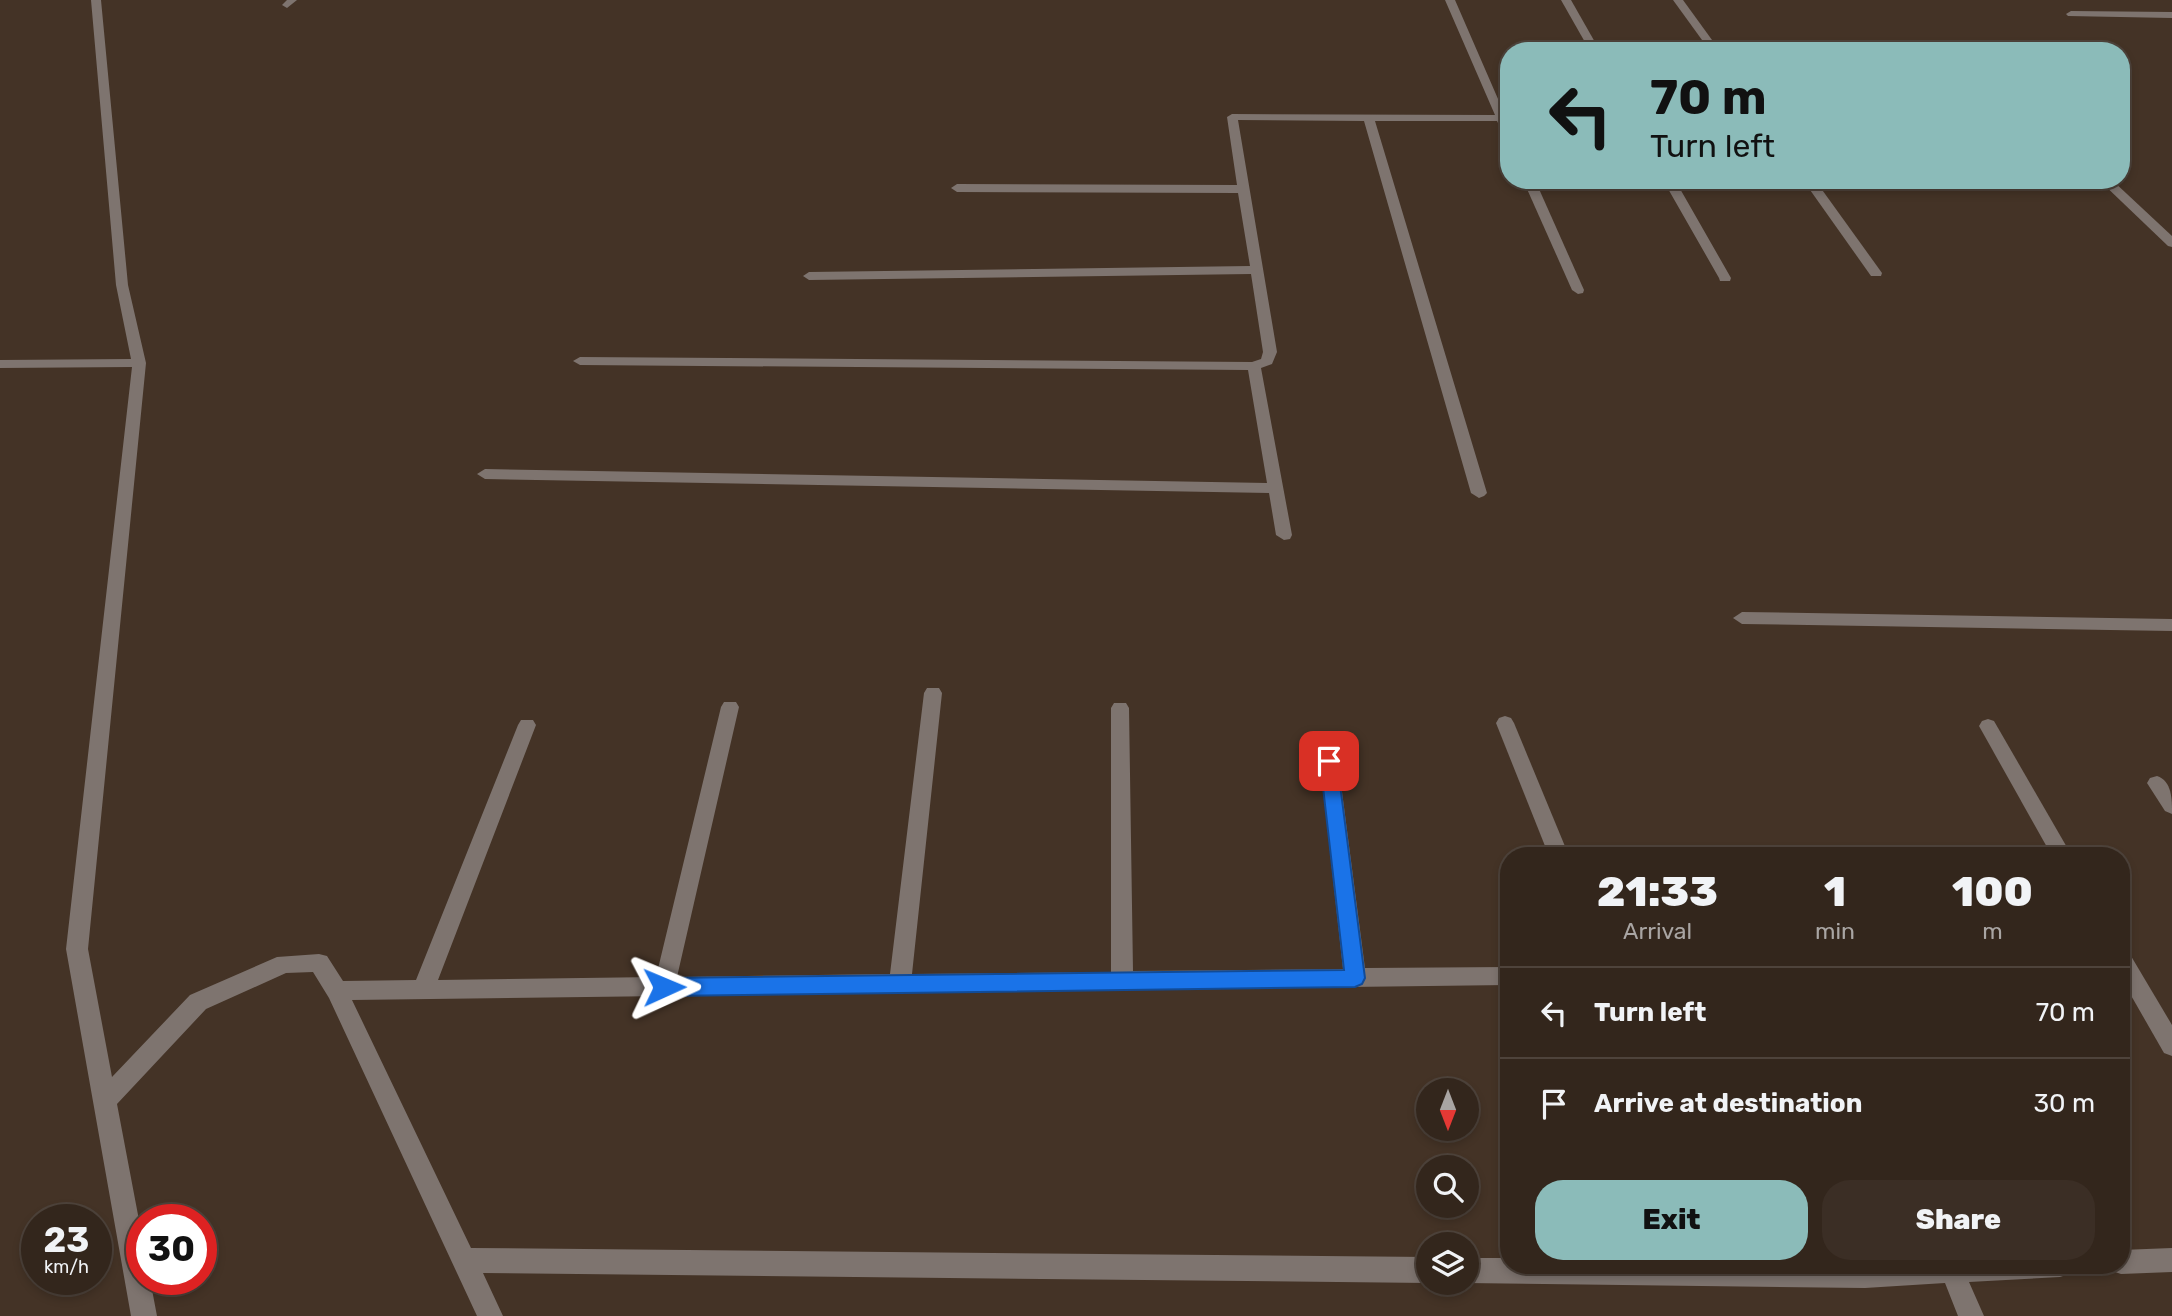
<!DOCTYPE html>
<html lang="en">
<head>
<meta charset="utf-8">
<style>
  body { margin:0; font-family:Rubik,sans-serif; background:#3b2e25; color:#f1f3f6; height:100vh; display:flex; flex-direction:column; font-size:26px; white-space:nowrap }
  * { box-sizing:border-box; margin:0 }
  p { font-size:23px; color:#a9a5a3 }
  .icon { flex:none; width:38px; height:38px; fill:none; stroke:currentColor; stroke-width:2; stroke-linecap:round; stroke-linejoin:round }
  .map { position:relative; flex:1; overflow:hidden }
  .side { position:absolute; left:1500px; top:847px; width:630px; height:427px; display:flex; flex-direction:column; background:#33261c; border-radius:28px; box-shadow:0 4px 10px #0003,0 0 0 2px #4e433b }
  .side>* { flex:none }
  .banner { position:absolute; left:1500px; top:42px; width:630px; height:147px; border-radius:28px; box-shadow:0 4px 10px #0003,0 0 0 2px #4e433b; background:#8bbbb9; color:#111; overflow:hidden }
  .needle { width:46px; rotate:180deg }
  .tools { position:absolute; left:1416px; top:1078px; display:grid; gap:14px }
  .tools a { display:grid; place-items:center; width:63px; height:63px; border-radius:50%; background:#33261c; box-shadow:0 4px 10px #0003,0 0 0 2px #4e433b; font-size:35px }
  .speed { position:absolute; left:21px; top:1204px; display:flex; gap:14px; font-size:35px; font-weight:700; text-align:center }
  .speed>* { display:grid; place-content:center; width:91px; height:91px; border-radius:50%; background:#33261c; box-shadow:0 4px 10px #0003,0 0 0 2px #4e433b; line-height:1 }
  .speed small { font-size:18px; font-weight:400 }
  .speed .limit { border:10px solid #d22; background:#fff; color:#111 }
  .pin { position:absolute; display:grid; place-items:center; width:60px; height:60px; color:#fff; margin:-30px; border-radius:14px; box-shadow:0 4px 10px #0006 }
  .me { position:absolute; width:77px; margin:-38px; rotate:89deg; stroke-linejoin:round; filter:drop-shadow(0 0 5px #0008) }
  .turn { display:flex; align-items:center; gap:24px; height:147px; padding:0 35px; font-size:32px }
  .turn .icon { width:91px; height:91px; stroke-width:2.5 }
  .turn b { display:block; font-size:49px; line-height:60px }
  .eta { display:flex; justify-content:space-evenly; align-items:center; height:119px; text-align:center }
  .eta b { font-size:42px; font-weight:800; line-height:49px }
  .cta { display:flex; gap:14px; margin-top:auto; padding:14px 35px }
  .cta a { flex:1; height:80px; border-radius:28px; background:#8bbbb9; color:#111; font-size:28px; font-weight:800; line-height:80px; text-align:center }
  .cta a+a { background:#3b2e25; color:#f1f3f6 }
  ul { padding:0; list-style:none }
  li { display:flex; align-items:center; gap:21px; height:91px; padding:0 35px; border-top:2px solid #4e433b }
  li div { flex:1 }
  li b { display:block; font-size:26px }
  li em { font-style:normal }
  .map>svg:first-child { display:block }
</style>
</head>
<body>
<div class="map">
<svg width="2172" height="1316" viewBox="0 0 2172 1316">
  <rect width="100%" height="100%" fill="#443326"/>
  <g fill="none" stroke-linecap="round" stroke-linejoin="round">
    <g fill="#7e746f" fill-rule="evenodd">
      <polygon points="91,0 101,0 128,285 146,363 88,949 112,1077 190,995 277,957 319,954 327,956 343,981 416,980 518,725 521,720 533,720 536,725 438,980 656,977 721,707 724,702 736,702 739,707 677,977 890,974 924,693 927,688 939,688 942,693 912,974 1111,972 1111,708 1114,703 1126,703 1129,708 1133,971 1343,969 1320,761 1322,756 1329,754 1336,756 1338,761 1365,968 1508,967 1508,985 352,1000 471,1248 1428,1257 1428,1283 483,1273 503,1316 477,1316 329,998 313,972 286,973 206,1009 117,1104 142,1236 142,1279 150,1279 157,1316 131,1316 66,949 132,367 0,368 0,360 131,359 116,285"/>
      <polygon points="287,0 297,0 287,8 282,5"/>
      <polygon points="1445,0 1455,0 1505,115 1508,115 1508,136 1504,135 1497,121 1375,121 1487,493 1484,496 1479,498 1471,493 1364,121 1238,120 1277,352 1272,364 1261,368 1292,535 1290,539 1284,540 1276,535 1269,493 485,479 477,474 485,469 1267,483 1248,370 580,365 573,361 580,357 1252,362 1261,359 1263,352 1251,274 809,280 803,276 809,272 1250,266 1238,193 957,192 951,188 957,184 1237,185 1227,117 1232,114 1495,115"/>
      <polygon points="1561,0 1571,0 1600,51 1590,51"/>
      <polygon points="1673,0 1683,0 1720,51 1710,51"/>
      <polygon points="2071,11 2172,12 2172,18 2068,16 2066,14"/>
      <polygon points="1523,180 1535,180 1584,290 1583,293 1578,294 1572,290"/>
      <polygon points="1663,180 1675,180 1731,278 1730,281 1720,281 1719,278"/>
      <polygon points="1803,180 1815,180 1882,273 1881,276 1871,276"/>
      <polygon points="2099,180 2112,180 2172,236 2172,247 2168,246"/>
      <polygon points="1742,612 2172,619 2172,631 1742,624 1733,618"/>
      <polygon points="1505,716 1511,718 1514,723 1569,856 1549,856 1496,723 1499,718"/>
      <polygon points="1988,719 1994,721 2072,856 2052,856 1979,726 1982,721"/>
      <path d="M2157,776C2172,781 2172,799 2172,814L2165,811L2147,783L2150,778Z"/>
      <polygon points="2121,949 2128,951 2172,1025 2172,1056 2164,1053 2121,978"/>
      <polygon points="2172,1248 2172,1272 2121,1274 2112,1271 2110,1265 2121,1265 2121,1250"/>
      <polygon points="1466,1258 1508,1258 1508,1265 2072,1265 2069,1274 2060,1277 1969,1282 1984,1316 1958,1316 1945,1283 1865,1288 1466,1283"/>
    </g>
  </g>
  <polygon fill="#1a73e8" stroke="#114b97" stroke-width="2" points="1329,754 1335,756 1337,761 1365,978 1362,984 1355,987 664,996 657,993 654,987 657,981 664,978 1344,970 1320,761 1323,756"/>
</svg>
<div class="tools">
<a><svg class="needle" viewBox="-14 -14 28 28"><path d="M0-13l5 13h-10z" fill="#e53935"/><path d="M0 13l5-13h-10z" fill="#a9a5a3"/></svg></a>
<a><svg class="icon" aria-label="search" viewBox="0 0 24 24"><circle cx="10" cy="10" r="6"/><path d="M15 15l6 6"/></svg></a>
<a><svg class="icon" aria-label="layers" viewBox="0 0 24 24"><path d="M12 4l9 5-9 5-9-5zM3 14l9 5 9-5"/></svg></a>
</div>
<div class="speed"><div>23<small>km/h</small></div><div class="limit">30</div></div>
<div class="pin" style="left:1329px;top:761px;background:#d93025"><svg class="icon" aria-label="arrive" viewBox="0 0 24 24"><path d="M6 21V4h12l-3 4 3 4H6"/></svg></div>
<svg class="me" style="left:664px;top:987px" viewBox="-20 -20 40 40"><path d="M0-17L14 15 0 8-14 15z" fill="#1a73e8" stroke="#fff" stroke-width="4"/></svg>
<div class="banner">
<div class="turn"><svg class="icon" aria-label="left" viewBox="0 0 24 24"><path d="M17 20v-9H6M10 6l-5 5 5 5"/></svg><div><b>70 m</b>Turn left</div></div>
</div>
<section class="side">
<div class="eta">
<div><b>21:33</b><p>Arrival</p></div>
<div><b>1</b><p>min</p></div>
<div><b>100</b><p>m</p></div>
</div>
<ul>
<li><svg class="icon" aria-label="left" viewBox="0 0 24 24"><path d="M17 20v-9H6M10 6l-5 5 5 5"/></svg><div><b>Turn left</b></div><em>70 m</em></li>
<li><svg class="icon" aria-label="arrive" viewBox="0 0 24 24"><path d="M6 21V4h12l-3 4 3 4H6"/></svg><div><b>Arrive at destination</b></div><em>30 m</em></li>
</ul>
<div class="cta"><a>Exit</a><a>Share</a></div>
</section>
</div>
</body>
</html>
